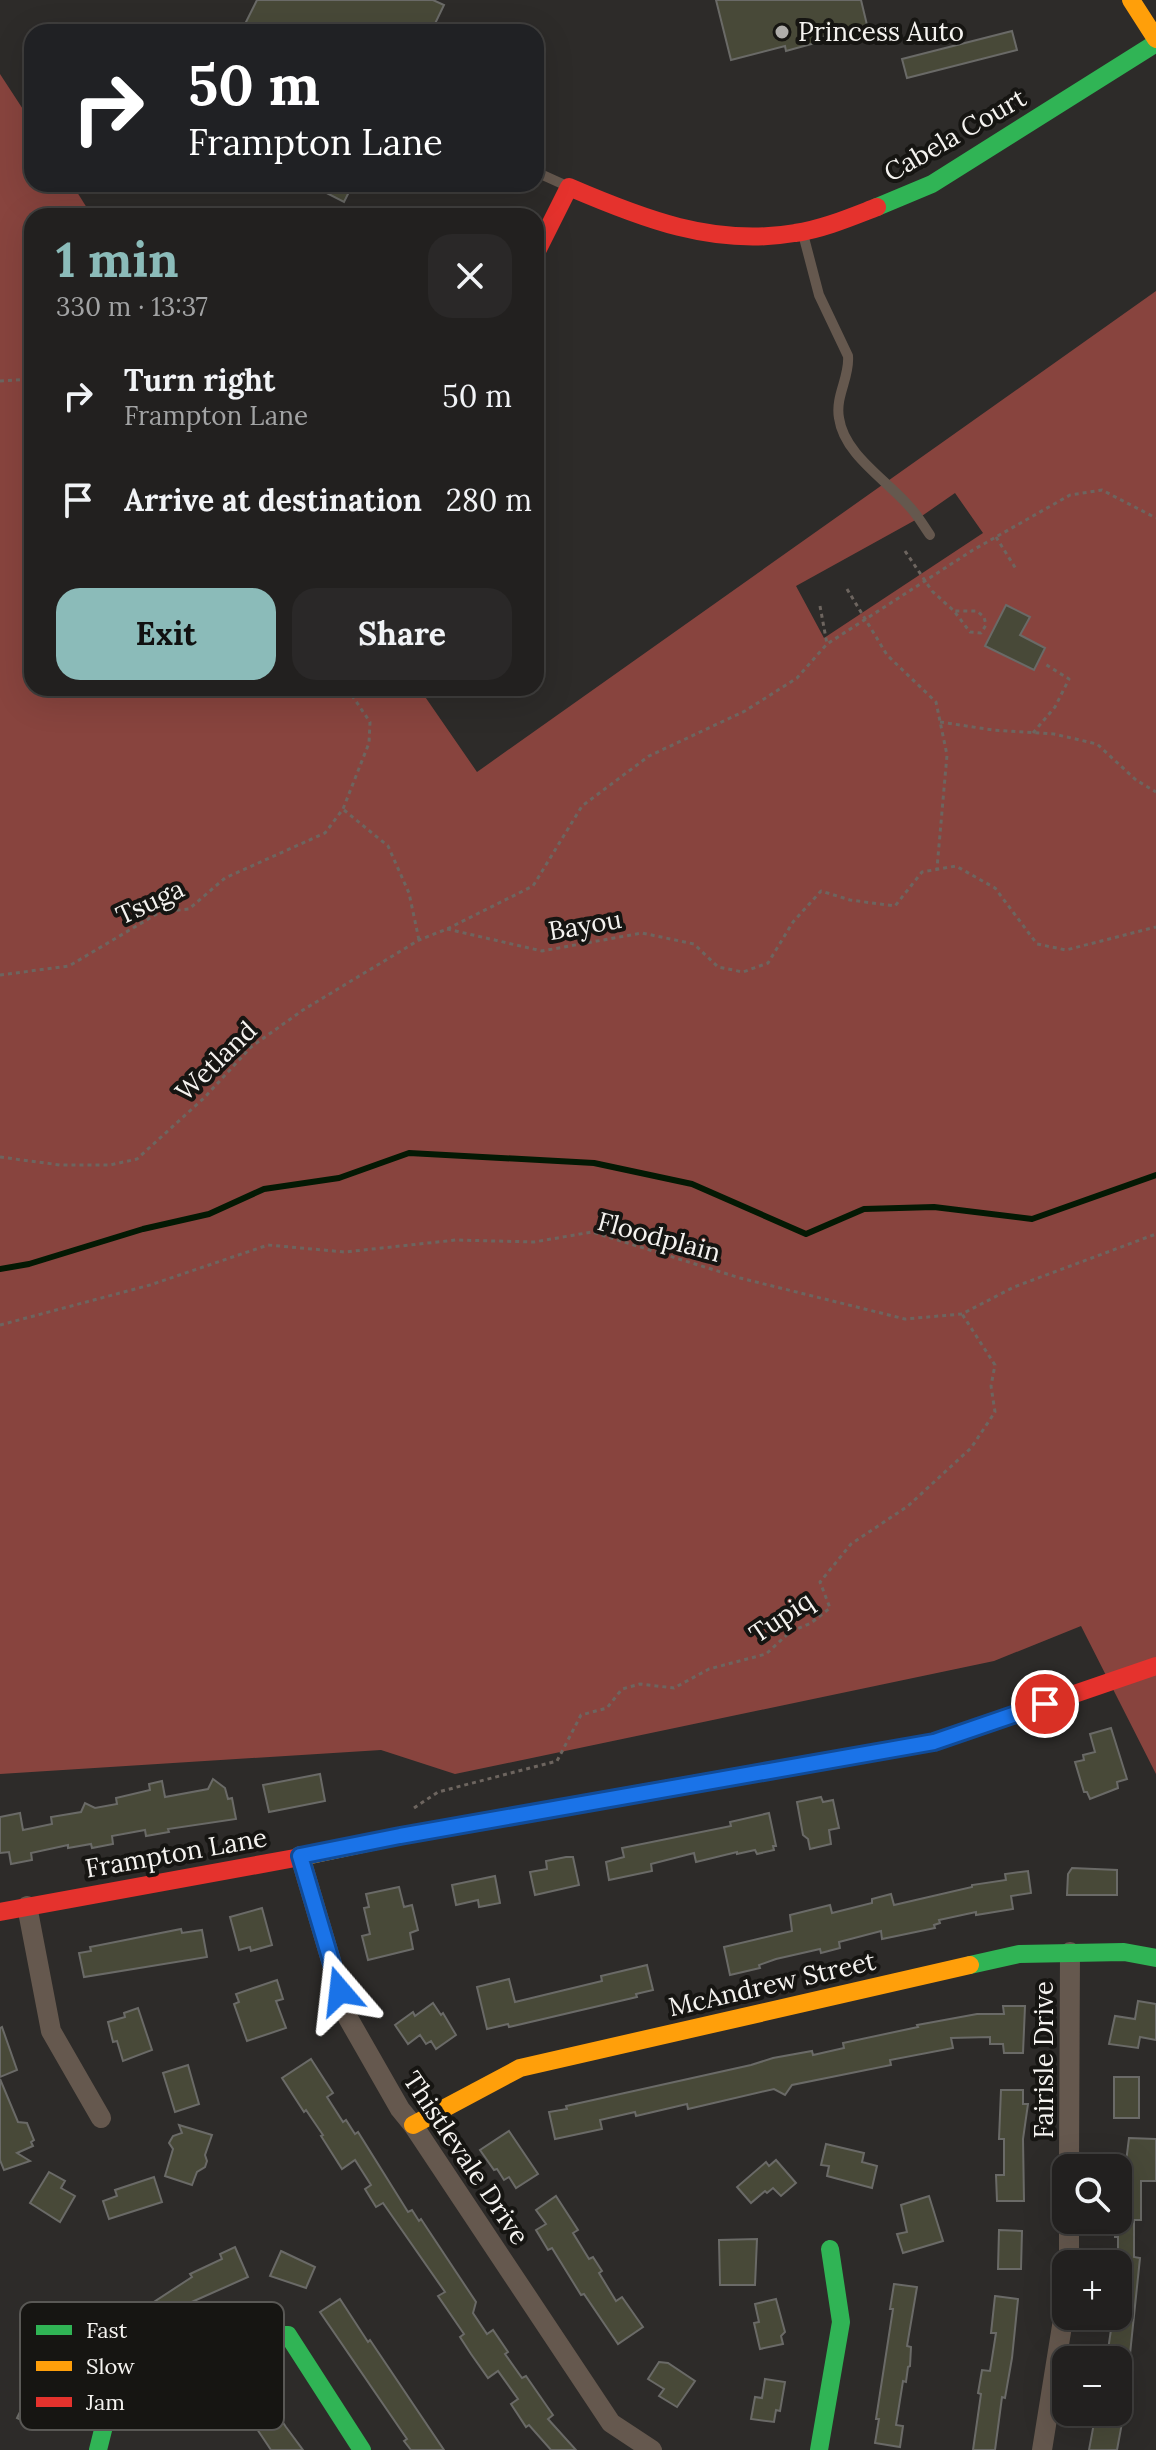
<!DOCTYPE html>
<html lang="en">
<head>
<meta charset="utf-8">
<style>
  body { margin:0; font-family:Lora,serif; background:#2a2828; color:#f1f3f6; height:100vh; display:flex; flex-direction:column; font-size:30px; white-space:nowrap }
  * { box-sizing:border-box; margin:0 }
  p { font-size:26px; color:#a2a3a4 }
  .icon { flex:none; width:44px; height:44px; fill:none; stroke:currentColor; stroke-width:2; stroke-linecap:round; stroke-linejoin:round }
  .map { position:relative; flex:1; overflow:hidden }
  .drawer { position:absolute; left:24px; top:208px; width:520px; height:488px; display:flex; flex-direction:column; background:#22201f; border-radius:24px; box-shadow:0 8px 32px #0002,0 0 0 2px #3f3e3d }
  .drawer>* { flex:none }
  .hud { position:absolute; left:24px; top:24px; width:520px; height:168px; border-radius:24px; box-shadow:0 8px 32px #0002,0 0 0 2px #3f3e3d; background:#202124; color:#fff; overflow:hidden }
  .fabs { position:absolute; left:1052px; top:2154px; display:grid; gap:16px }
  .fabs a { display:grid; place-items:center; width:80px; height:80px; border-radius:16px; background:#22201f; box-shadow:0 8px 32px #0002,0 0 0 2px #3f3e3d; font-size:40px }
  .pin { position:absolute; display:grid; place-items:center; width:68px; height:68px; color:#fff; margin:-34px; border:4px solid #fff; border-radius:50%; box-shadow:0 2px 8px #0007 }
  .me { position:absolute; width:88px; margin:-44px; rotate:343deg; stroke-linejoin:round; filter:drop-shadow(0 0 6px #0008) }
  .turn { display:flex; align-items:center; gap:28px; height:168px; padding:0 32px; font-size:36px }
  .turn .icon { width:104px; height:104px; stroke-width:2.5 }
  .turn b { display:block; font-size:56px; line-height:68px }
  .round { display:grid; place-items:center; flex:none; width:84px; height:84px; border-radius:24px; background:#2a2828 }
  .headline { display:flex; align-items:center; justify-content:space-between; height:136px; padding:0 32px }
  h1 { font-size:48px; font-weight:700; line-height:60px; color:#8bbbb9 }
  .button { display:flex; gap:16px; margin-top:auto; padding:16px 32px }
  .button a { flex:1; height:92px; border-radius:24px; background:#8bbbb9; color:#111; font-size:32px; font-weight:700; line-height:92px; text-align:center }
  .button a+a { background:#2a2828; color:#f1f3f6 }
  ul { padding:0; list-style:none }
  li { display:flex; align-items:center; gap:24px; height:104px; padding:0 32px }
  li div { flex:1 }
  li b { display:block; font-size:30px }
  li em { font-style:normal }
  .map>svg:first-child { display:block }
</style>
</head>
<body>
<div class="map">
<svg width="1156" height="2450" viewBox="0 0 1156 2450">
  <rect width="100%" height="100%" fill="#2d2b29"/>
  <path fill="#88443e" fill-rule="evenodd" d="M0,74L32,123V184H72L92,216H32V688H419L477,772L1156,291V1774L1081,1626L994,1661L455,1774L381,1750L0,1774ZM955,493L983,533L824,638L796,586L919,518Z"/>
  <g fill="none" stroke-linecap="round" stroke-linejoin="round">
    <polyline stroke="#041904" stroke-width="6" points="0,1269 29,1264 143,1229 209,1214 264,1189 339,1178 409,1153 594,1163 692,1184 806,1234 864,1209 934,1207 1032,1219 1156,1175"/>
  </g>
  <g fill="#484938" stroke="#6a6a67" stroke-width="2">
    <polygon points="257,0 433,0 444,5 431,32 241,32"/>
    <polygon points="716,0 861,0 867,25 814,39 815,43 786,51 785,46 731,60"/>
    <polygon points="1012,31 1017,50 907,78 902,59"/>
    <polygon points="309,184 353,184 344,202"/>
    <polygon points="1006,605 1030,617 1020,635 1045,648 1034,670 985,646"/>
    <polygon points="1111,1728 1127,1779 1117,1782 1118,1788 1090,1799 1087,1792 1084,1792 1075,1762 1084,1760 1083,1755 1095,1752 1090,1734"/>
    <polygon points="320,1774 325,1801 269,1812 263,1785"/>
    <polygon points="213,1779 225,1788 228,1799 232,1798 236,1819 168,1829 169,1832 146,1836 145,1830 112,1836 113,1844 92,1848 91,1844 68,1848 68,1845 31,1853 32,1860 11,1864 9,1852 0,1853 0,1817 20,1813 23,1830 52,1824 51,1817 81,1812 85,1803 95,1808 117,1804 116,1798 150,1790 149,1784 162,1781 165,1797 208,1789"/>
    <polygon points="821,1797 823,1802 833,1800 839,1828 829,1830 831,1844 810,1849 808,1839 803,1835 797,1802"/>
    <polygon points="769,1813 776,1846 773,1846 774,1850 757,1854 755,1850 737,1854 737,1852 696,1862 694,1853 651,1864 652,1871 609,1880 606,1862 624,1857 622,1848 731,1826 730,1822"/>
    <polygon points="566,1857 573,1857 579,1885 535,1895 530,1872 547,1869 546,1861"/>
    <polygon points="1072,1868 1117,1870 1117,1895 1067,1895 1068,1874"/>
    <polygon points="1028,1871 1031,1893 1011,1896 1013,1909 976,1915 976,1912 939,1920 940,1923 934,1925 935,1928 882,1939 881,1931 839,1942 840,1948 821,1953 820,1949 776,1959 759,1965 760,1968 730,1975 724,1947 792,1931 790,1915 830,1905 832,1913 872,1903 872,1899 891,1894 894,1905 972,1887 972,1885 1006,1880 1005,1874"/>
    <polygon points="495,1876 500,1903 479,1907 478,1900 456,1905 452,1885"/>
    <polygon points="399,1887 404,1907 412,1905 418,1930 410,1933 413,1949 368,1960 362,1936 370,1934 364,1908 369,1907 366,1894"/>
    <polygon points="262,1908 272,1945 251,1951 250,1947 239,1950 230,1917"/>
    <polygon points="181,1929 182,1933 202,1930 207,1957 84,1977 79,1953 91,1951 90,1947"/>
    <polygon points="647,1965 653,1990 636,1994 637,1997 509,2027 508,2024 487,2029 477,1987 509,1979 515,2002 602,1981 601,1976"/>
    <polygon points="277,1980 283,1999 276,2001 286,2028 247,2041 234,2004 239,2002 236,1994"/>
    <polygon points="1138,2001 1156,2004 1156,2040 1140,2037 1138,2048 1109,2044 1115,2016 1135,2019"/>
    <polygon points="433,2003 441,2015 443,2013 456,2035 436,2049 431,2041 426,2044 420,2035 408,2044 395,2025 413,2012 415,2016"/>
    <polygon points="1003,2006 1025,2006 1023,2053 1004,2053 1003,2044 990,2044 990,2037 951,2038 953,2048 890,2060 891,2065 792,2085 785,2095 774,2089 688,2109 687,2104 636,2116 635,2112 600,2120 602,2129 555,2139 549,2112 567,2109 566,2106 751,2065 773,2058 812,2051 813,2055 844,2048 843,2043 918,2027 917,2025 977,2014 1004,2014"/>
    <polygon points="138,2008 152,2050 123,2061 117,2041 113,2042 108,2022 125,2017 124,2013"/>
    <polygon points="2,2027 17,2070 0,2077 0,2028"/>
    <polygon points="311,2059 333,2093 327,2097 343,2122 346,2120 355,2134 358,2132 408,2212 412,2210 419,2221 421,2219 476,2302 473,2313 487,2334 493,2330 508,2352 505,2354 522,2378 526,2376 553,2415 548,2419 576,2450 551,2450 529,2425 526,2427 511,2404 518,2399 498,2371 488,2378 471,2354 460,2337 464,2334 438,2296 445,2292 383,2203 376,2207 365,2189 371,2185 355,2160 342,2169 321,2136 323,2135 306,2110 304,2112 282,2078"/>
    <polygon points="188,2065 199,2104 175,2112 163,2073"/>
    <rect x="1114" y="2077" width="25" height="41"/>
    <polygon points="0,2079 18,2122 27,2123 34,2140 31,2142 33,2146 17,2153 30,2161 4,2170 0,2160"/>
    <polygon points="1001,2090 1023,2090 1023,2104 1028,2104 1023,2139 1024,2201 997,2201 996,2175 1004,2175 1004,2139 999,2139"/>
    <polygon points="179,2125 212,2135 205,2155 207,2161 205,2167 197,2172 192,2185 165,2176 173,2149 169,2143 173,2136 182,2133"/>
    <polygon points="509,2131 538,2174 516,2188 509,2177 504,2180 497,2169 494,2170 480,2150"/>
    <polygon points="1129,2138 1156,2139 1156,2181 1141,2181 1141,2220 1134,2220 1134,2257 1140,2258 1130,2354 1108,2350 1113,2316 1118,2316 1118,2237 1115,2237 1115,2220 1118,2220 1118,2162 1126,2162"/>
    <polygon points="826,2144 864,2153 862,2162 877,2166 872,2188 827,2176 829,2166 821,2165"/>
    <polygon points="776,2160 796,2183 781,2196 773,2188 767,2193 765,2191 751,2203 737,2187 766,2162 769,2166"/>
    <polygon points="49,2172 65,2181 61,2188 75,2196 60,2222 30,2203"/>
    <polygon points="154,2177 162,2202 109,2219 103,2201 117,2196 115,2190"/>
    <polygon points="556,2196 578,2230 573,2233 589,2259 593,2257 602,2271 599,2273 616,2301 622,2297 643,2327 618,2344 584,2294 581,2295 552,2248 548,2250 536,2230 546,2224 536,2210"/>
    <polygon points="929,2196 943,2241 903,2253 897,2234 907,2232 901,2205"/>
    <polygon points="999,2230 1022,2231 1021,2269 998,2269"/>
    <polygon points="757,2239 755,2285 720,2285 719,2240"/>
    <polygon points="235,2247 248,2277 185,2305 189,2310 109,2362 73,2389 58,2368 88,2345 192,2277 190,2274 222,2259 220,2254"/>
    <polygon points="281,2251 315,2267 306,2288 270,2276"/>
    <polygon points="894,2284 917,2287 907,2346 911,2347 910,2366 908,2367 906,2382 903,2381 896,2425 903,2426 900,2447 875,2443 879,2419 876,2419 893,2309 890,2309"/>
    <polygon points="995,2296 1018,2299 1012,2358 1005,2398 1002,2397 995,2450 973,2450 981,2394 978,2393 982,2370 990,2371 996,2333 991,2333"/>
    <polygon points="340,2299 368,2342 370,2340 444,2450 411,2450 404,2441 407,2439 320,2312"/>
    <polygon points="776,2299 785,2332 781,2336 783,2344 760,2349 754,2323 759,2322 755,2304"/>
    <polygon points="659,2362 668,2363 695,2381 677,2407 659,2396 664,2389 648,2379"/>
    <polygon points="252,2376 286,2427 303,2450 271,2450 231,2390"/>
    <polygon points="765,2379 785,2382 780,2411 776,2410 774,2422 751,2419 755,2397 762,2398"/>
    <polygon points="34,2383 57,2395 40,2429 17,2418"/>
    <polygon points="1096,2412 1124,2412 1117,2450 1089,2450"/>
  </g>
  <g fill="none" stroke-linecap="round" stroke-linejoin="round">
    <g stroke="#6d655f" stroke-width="3" stroke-dasharray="4 4" stroke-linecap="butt">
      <polyline points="0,381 32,379"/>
      <polyline points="996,537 1016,569"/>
      <polyline points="905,551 932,591 954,611 970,632 981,633 986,625 984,617 977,611 954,611"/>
      <polyline points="847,589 887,655 936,702 947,755 937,868"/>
      <polyline points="820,606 827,644"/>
      <polyline points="940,722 993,730 1054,734 1097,744 1136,780 1156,792"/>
      <polyline points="1033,733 1055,707 1069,679 1045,664"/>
      <polyline points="344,810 388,846 409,893 419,940"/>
      <polyline points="447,929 542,951 642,933 694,944 718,967 743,972 768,963 793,922 821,891 850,900 895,906 922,872 956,866 995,888 1037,944 1066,950 1156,927"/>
      <polyline points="0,975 69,966 160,912 189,909 225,878 325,833 343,809 369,743 370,722 347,688"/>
      <polyline points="0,1157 60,1165 110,1165 137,1159 204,1098 251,1047 303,1010 419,940 447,929 533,886 582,806 649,756 745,711 797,678 827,644 973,550 1070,495 1102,490 1156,518"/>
      <polyline points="0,1325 150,1285 268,1245 345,1252 456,1240 534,1242 592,1232 740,1278 905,1319 962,1314 1014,1287 1156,1234"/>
      <polyline points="414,1808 438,1792 557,1761 581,1715 607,1708 622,1689 640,1684 674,1688 709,1669 766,1654 790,1632 811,1623 830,1608 820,1582 851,1544 908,1506 971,1448 995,1412 991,1386 995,1365 962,1314"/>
    </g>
    <g stroke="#65584e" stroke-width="10">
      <polyline points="536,172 567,186"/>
      <path d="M803,234L819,295L848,356C850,377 835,396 839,418C844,454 885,479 908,505C917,514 923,525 930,535"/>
    </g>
    <g stroke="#65584e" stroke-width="20">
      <polyline points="300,1856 348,2018 400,2109 413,2125 611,2423 652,2450"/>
      <polyline points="27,1906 51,2031 101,2118"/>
      <polyline points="1069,2168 1070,1952"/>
      <polyline points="1069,2264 1069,2220"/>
      <polyline points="1042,2450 1066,2301"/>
    </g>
    <g stroke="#30b455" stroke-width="18">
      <polyline points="877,207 932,184 1156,43"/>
      <polyline points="970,1965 1019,1954 1124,1952 1156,1958"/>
      <polyline points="98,2450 107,2414 221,2335 288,2335 362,2450"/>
      <polyline points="819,2450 841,2322 830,2249"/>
    </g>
    <g stroke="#ff9f0a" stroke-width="18">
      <polyline points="1131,0 1156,39"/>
      <polyline points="306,1856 400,1836 716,1780"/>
      <polyline points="413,2125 520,2068 970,1965"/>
    </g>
    <g stroke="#e5322d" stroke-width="18">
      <path d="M536,253L569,187C641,218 714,247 795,233C823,229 851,217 877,207"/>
      <polyline points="716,1780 934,1742 1156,1666"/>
      <polyline points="0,1912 306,1856"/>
    </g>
  </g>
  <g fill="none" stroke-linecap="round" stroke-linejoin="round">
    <g stroke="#114b97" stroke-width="20">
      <polyline id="route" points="340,1991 300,1856 400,1836 934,1742 1045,1704"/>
    </g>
    <use href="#route" stroke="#1a73e8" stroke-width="14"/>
  </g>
  <circle fill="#afadaa" stroke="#161512" stroke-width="3" cx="782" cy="32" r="8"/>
  <g text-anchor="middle" stroke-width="8" stroke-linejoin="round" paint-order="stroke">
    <g font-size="26" fill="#f5f3f0" stroke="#161512" text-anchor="start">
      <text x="798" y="41">Princess Auto</text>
    </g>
    <g font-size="26" fill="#f5f3f0" stroke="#161512">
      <text transform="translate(955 135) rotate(-30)" y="9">Cabela Court</text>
      <text transform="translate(150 902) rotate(-25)" y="9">Tsuga</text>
      <text transform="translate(585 925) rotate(-10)" y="9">Bayou</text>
      <text transform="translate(216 1061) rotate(-44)" y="9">Wetland</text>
      <text transform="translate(659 1237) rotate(15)" y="9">Floodplain</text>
      <text transform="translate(781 1617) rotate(-34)" y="9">Tupiq</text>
      <text transform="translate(176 1853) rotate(-10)" y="9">Frampton Lane</text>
      <text transform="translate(772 1984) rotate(-13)" y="9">McAndrew Street</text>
      <text transform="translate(1044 2060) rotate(-90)" y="9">Fairisle Drive</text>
      <text transform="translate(466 2158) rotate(56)" y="9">Thistlevale Drive</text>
    </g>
  </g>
  <rect x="20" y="2302" width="264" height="128" rx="12" fill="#161512" stroke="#595855" stroke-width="2"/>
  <rect x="36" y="2325" width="36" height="10" fill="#30b455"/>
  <rect x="36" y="2361" width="36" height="10" fill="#ff9f0a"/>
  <rect x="36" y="2397" width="36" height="10" fill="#e5322d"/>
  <g font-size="22" fill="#f5f3f0">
    <text x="86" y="2338">Fast</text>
    <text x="86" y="2374">Slow</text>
    <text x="86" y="2410">Jam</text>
  </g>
</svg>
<div class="fabs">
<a><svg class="icon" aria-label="search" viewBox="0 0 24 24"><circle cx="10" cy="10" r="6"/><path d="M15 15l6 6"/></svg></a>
<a>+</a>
<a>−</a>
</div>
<div class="pin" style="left:1045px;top:1704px;background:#d93025"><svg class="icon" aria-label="arrive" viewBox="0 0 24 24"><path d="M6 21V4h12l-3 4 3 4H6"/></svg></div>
<svg class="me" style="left:340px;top:1991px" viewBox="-20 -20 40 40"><path d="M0-17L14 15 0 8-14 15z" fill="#1a73e8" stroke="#fff" stroke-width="4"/></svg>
<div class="hud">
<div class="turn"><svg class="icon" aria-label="right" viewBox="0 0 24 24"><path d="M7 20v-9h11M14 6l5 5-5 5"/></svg><div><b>50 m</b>Frampton Lane</div></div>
</div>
<section class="drawer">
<div class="headline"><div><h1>1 min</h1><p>330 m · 13:37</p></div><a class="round"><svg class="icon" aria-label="close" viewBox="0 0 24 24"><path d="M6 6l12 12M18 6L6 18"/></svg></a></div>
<ul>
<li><svg class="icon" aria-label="right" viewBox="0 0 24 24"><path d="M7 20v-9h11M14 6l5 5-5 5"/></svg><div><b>Turn right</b><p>Frampton Lane</p></div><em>50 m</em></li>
<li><svg class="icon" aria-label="arrive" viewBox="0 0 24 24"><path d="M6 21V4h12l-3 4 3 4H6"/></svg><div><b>Arrive at destination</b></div><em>280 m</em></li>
</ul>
<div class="button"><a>Exit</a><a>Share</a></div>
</section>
</div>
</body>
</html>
